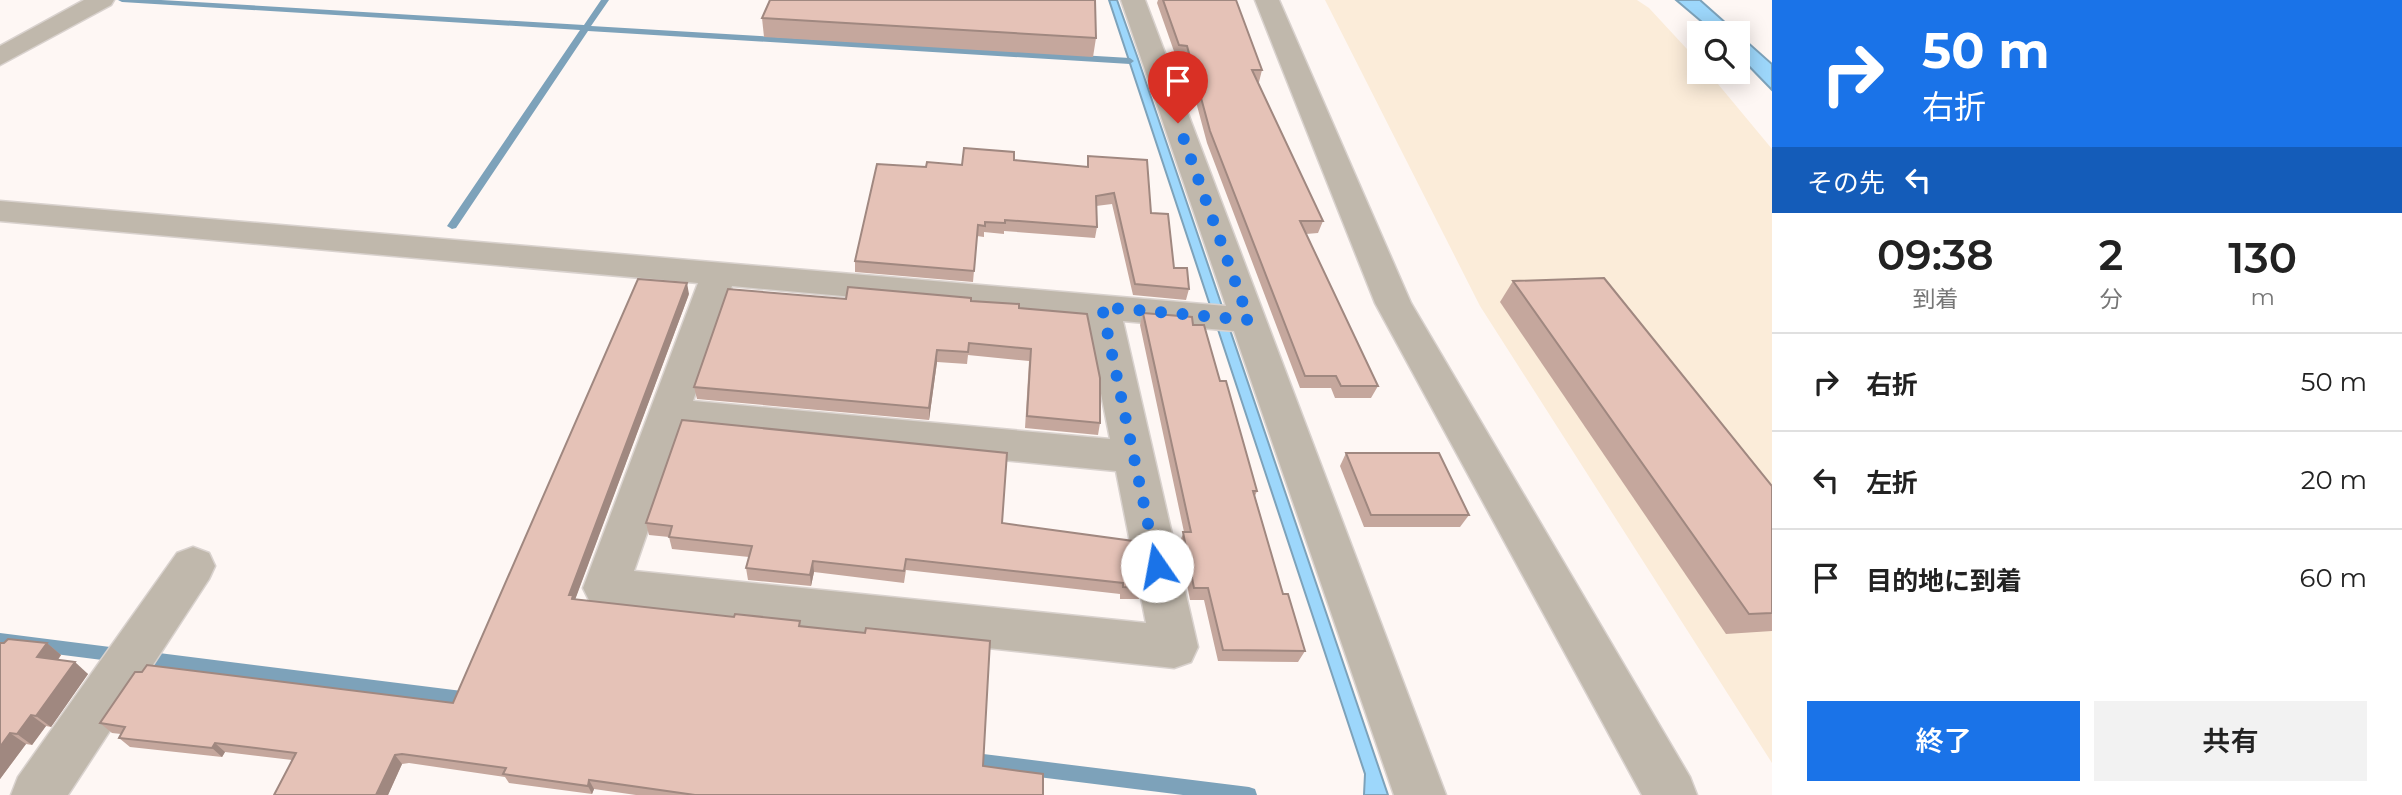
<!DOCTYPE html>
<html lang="ja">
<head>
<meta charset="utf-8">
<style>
  body { margin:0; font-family:Montserrat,"Noto Sans JP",sans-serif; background:#f2f2f2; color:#222; height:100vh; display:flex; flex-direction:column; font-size:26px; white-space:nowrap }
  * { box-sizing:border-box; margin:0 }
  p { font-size:23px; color:#767676 }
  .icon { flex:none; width:38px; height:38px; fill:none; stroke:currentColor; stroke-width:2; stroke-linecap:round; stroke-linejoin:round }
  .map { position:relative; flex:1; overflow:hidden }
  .panel { display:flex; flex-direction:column; background:#fff; width:630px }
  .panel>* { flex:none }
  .top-card { background:#1a73e8; color:#fff; overflow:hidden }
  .controls { position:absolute; left:1687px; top:21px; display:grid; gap:14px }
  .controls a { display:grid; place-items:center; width:63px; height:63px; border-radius:0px; background:#fff; box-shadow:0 4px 18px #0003; font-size:35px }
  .pin { position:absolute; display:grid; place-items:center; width:60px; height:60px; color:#fff; margin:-72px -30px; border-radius:50% 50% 50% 0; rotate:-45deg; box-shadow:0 0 7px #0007 }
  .pin .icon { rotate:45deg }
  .me { position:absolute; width:77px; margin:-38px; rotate:348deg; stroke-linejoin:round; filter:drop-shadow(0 0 5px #0008) }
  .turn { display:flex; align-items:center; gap:24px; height:147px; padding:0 35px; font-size:32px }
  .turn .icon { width:91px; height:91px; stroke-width:2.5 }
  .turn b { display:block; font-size:49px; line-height:60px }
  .then { display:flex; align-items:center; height:66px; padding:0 35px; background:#0003; gap:14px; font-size:26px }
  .eta { display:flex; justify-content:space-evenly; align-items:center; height:119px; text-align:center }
  .eta b { font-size:42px; font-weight:600; line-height:49px }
  .cta { display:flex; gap:14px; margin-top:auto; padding:14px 35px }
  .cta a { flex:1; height:80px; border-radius:0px; background:#1a73e8; color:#fff; font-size:28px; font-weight:600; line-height:80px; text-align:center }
  .cta a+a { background:#f2f2f2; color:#222 }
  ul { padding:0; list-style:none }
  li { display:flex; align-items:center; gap:21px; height:98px; padding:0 35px; border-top:2px solid #e0e0e0 }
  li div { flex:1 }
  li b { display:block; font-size:26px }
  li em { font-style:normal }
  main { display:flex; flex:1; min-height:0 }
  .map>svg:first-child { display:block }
</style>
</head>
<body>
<main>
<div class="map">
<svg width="1772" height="795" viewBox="0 0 1772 795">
  <rect width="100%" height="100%" fill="#fef7f4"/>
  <polygon fill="#fbecd9" points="1325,0 1637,0 1649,8 1699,62 1699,72 1708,72 1772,149 1772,763 1480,306"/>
  <g fill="#9dd7fb" stroke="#7da2ba" stroke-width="2">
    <polygon points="1109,0 1117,0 1137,56 1388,795 1364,795 1365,774"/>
    <polygon points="1676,0 1700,0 1772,64 1772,90 1738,55 1738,33 1715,33"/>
  </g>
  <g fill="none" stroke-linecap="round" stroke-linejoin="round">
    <g fill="#7da2ba" fill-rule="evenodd">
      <polygon points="118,0 161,0 584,25 601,0 609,0 591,26 1130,58 1134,61 1130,64 588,31 456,228 452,229 447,226 580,30 122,2"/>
      <polygon points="0,633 118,648 123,650 126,655 123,660 118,662 0,647"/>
      <polygon points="151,652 470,692 476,694 478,699 476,704 470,706 151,666 146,664 143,659 146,654"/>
      <polygon points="967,752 1249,787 1255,789 1257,795 1183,795 967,768 961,766 959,760 961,754"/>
    </g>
    <g stroke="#d9d2ce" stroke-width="3">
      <g id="minor">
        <polygon points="84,0 114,0 111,5 0,65 0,46"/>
        <path d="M1121,0H1145L1446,795H1394L1234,331L1123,321L1198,647L1191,662L1174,668L606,607L590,602L583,588L698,283L0,221V201L1226,306ZM732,286L1086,318L1110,439L693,401ZM683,429L1116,471L1146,623L634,571Z"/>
        <polygon points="1255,0 1279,0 1411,303 1690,777 1697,795 1642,795 1375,303"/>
        <polygon points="193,547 209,553 215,566 209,579 68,795 11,795 18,777 177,553"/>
      </g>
    </g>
    <use href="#minor" fill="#c0b8ac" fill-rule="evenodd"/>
  </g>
  <g fill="#c5a79d">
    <polygon points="1158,0 1236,0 1262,70 1259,82 1258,82 1323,221 1318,233 1306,234 1378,386 1371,398 1335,398 1331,388 1300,388 1207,143 1184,57 1176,57 1157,3"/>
    <polygon points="762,18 1096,38 1093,57 764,37"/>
    <polygon points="1088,156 1151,213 1174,268 1189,289 1186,300 1133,295 1112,204 1096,206 1097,227 1095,238 1004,231 1004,234 984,232 984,237 977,236 973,282 855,272 855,261 926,167 962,165 1014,160 1087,167"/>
    <polygon points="1513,281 1772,486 1772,631 1726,634 1500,302"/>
    <polygon points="689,294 575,599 801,626 983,766 1043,795 636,795 594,789 592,794 509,783 505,777 409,763 402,764 388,795 274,795 292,760 225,752 222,757 130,747 119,738 121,734 112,733 100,723 453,703"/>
    <polygon points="846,299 971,301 1019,308 1100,423 1098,435 1025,428 1029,361 968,355 967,364 937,362 929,420 697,399 694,387"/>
    <polygon points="1143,313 1193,325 1220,381 1257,491 1255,496 1283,594 1305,651 1298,662 1218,661 1204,600 1190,600 1179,543 1184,532 1140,325"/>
    <polygon points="1346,453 1469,515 1460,527 1364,527 1340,466"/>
    <polygon points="646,523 1002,523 1142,588 1139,599 1120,599 1120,594 906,570 904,583 814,572 811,586 748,580 746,568 749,557 672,549 669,537 649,535"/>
    <polygon points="0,643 47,643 61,655 58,660 88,674 51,727 46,726 32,745 26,744 0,779"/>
  </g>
  <g fill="#a08880">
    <polygon points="687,283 689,294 575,600 569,595"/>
    <polygon points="937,350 937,362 929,420 929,408"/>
    <polygon points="813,561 814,572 811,586 810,575"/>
    <polygon points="47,643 61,655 51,669 37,657"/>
    <polygon points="75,662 88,674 51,727 36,716"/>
    <polygon points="31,715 46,726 32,745 17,734"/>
    <polygon points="10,733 26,744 0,779 0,747"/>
    <polygon points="215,743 225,752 222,757 212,748"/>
    <polygon points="395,755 402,764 388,795 376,795"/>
    <polygon points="589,780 594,789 592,794 588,786"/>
  </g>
  <g fill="#e5c2b7" stroke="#a08880" stroke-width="2">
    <polygon points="770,0 1095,0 1096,38 762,18"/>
    <polygon points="1163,0 1236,0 1262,70 1252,70 1323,221 1300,221 1378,386 1341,386 1336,376 1305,376 1210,131 1187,46 1179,45"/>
    <polygon points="964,148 1014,152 1014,160 1088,167 1088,156 1147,160 1151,213 1168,214 1174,268 1187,268 1189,289 1135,284 1114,193 1096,196 1097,227 1005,220 1005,223 985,222 985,226 978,225 974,271 855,261 877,164 926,167 927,162 962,165"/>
    <polygon points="1604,278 1772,486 1772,613 1749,614 1513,281"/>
    <polygon points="638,279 687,283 569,595 573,595 572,599 734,617 735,614 800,621 799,626 865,633 866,628 990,641 983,766 1043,774 1043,795 695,795 589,780 588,786 503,774 506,768 402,754 395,755 376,795 274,795 296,753 215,743 212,748 119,738 125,727 100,723 135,672 142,672 147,665 453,703"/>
    <polygon points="848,287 971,298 971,301 1019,304 1019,308 1087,314 1100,378 1100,423 1027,416 1031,349 969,343 968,352 937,350 929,408 694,387 728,289 846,299"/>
    <polygon points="1143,313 1192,317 1193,325 1204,325 1220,381 1226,381 1257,491 1253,491 1283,594 1288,594 1305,651 1223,650 1208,588 1194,588 1183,532 1191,532"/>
    <polygon points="682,420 1007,453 1002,523 1133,541 1142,588 1123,587 1123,583 906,559 904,571 813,561 810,575 746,568 752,546 669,537 672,526 646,523"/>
    <polygon points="1346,453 1439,453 1469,515 1371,515"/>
    <polygon points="8,639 47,643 37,657 75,662 36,716 31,715 17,734 10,733 0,747 0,643 4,643"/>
  </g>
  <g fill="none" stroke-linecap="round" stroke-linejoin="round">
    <polyline stroke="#1a73e8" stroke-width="12" stroke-dasharray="0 21.6" points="1157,566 1102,307 1249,320 1178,123"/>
  </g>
</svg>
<div class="controls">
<a><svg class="icon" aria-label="search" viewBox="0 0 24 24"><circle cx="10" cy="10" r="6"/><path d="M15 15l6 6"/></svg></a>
</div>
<div class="pin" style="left:1178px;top:123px;background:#d93025"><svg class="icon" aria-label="arrive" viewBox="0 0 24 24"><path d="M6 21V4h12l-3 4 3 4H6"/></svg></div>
<svg class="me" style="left:1157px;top:566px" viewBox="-20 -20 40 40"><circle r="19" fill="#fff"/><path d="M0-13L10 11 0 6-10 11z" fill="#1a73e8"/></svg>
</div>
<section class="panel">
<div class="top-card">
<div class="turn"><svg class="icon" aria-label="right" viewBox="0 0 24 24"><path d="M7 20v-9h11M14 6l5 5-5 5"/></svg><div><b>50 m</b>右折</div></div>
<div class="then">その先<svg class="icon" aria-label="left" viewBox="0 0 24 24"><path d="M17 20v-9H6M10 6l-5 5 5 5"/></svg></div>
</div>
<div class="eta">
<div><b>09:38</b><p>到着</p></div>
<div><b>2</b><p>分</p></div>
<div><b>130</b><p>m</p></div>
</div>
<ul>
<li><svg class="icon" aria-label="right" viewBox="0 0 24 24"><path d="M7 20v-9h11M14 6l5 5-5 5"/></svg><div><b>右折</b></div><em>50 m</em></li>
<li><svg class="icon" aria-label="left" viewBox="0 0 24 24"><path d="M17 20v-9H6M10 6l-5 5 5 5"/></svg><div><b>左折</b></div><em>20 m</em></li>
<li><svg class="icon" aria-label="arrive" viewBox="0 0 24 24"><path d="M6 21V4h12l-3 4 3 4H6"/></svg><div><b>目的地に到着</b></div><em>60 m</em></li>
</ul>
<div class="cta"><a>終了</a><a>共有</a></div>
</section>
</main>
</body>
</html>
